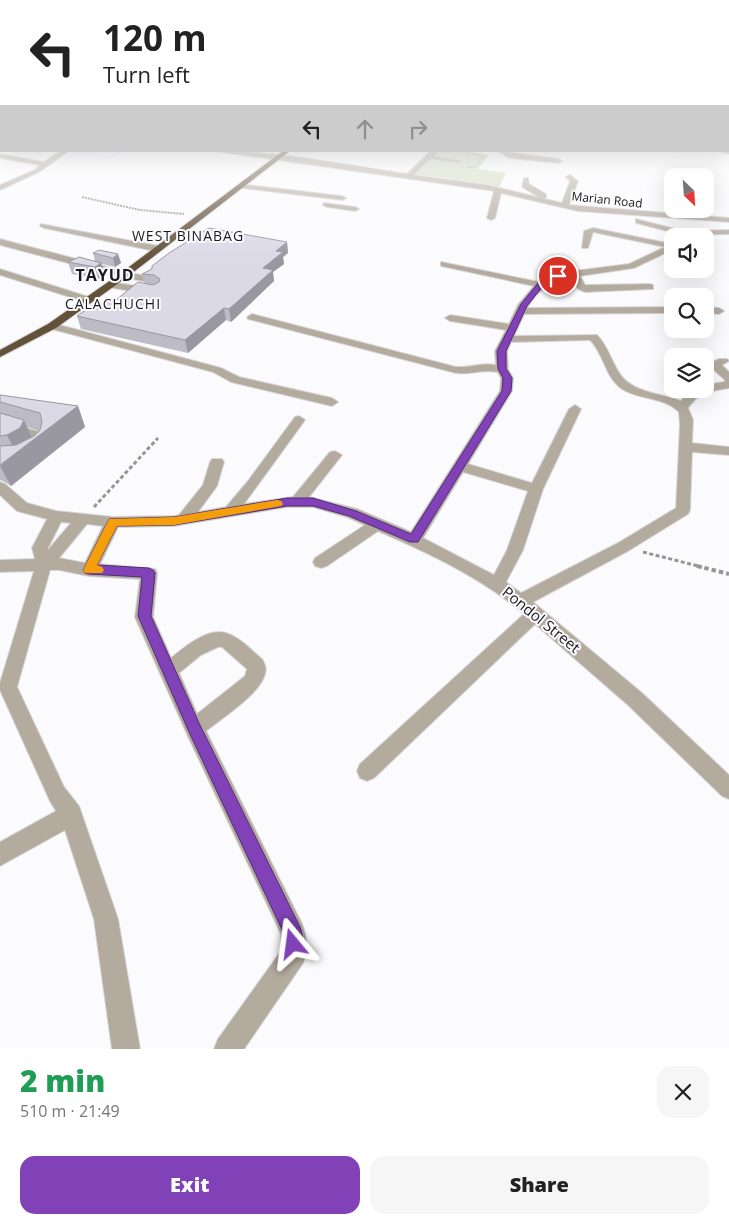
<!DOCTYPE html>
<html lang="en">
<head>
<meta charset="utf-8">
<style>
  body { margin:0; font-family:"Open Sans",sans-serif; background:#f6f6f6; color:#222; height:100vh; display:flex; flex-direction:column; font-size:19px; white-space:nowrap }
  * { box-sizing:border-box; margin:0 }
  p { font-size:16px; color:#767676 }
  .icon { flex:none; width:28px; height:28px; fill:none; stroke:currentColor; stroke-width:2; stroke-linecap:round; stroke-linejoin:round }
  .map { position:relative; height:1049px; overflow:hidden }
  .drawer { display:flex; flex-direction:column; background:#fff; flex:1 }
  .drawer>* { flex:none }
  .banner { position:absolute; left:0px; top:0px; width:730px; height:152px; box-shadow:0 5px 20px #0002; background:#fff; color:#222; overflow:hidden }
  .needle { width:32px; rotate:155deg }
  .buttons { position:absolute; left:664px; top:168px; display:grid; gap:10px }
  .buttons a { display:grid; place-items:center; width:50px; height:50px; border-radius:10px; background:#fff; box-shadow:0 5px 20px #0002; font-size:25px }
  .pin { position:absolute; display:grid; place-items:center; width:42px; height:42px; color:#fff; margin:-21px; border:2px solid #fff; border-radius:50%; box-shadow:0 1px 5px #0007 }
  .me { position:absolute; width:55px; margin:-28px; rotate:344deg; stroke-linejoin:round; filter:drop-shadow(0 0 4px #0008) }
  .turn { display:flex; align-items:center; gap:18px; height:105px; padding:0 20px; font-size:22px }
  .turn .icon { width:65px; height:65px; stroke-width:2.5 }
  .turn b { display:block; font-size:35px; line-height:42px }
  .lanes { display:flex; align-items:center; height:48px; padding:0 20px; background:#0003; justify-content:center; gap:25px; direction:ltr }
  .lanes .off { opacity:.35 }
  .round { display:grid; place-items:center; flex:none; width:52px; height:52px; border-radius:15px; background:#f6f6f6 }
  .overview { display:flex; align-items:center; justify-content:space-between; height:85px; padding:0 20px }
  h1 { font-size:30px; font-weight:800; line-height:38px; color:#1e9e55 }
  .button { display:flex; gap:10px; margin-top:auto; padding:10px 20px }
  .button a { flex:1; height:58px; border-radius:15px; background:#8142b7; color:#fff; font-size:20px; font-weight:800; line-height:58px; text-align:center }
  .button a+a { background:#f6f6f6; color:#222 }
  .map>svg:first-child { display:block }
</style>
</head>
<body>
<div class="map">
<svg width="729" height="1049" viewBox="0 0 729 1049">
  <rect width="100%" height="100%" fill="#fbfbfd"/>
  <polygon fill="#f4f2ff" points="74,151 126,151 108,160 66,156"/>
  <polygon fill="#d1d9bb" points="431,151 465,151 489,155 478,169 506,173 499,188 407,174"/>
  <g fill="none" stroke-linecap="round" stroke-linejoin="round">
    <g stroke="#d7d7d9" stroke-width="2">
      <g id="minor">
        <rect x="0" y="136" width="1" height="4"/>
        <polygon points="729,150 729,154 717,151 729,151"/>
        <polygon points="61,151 69,151 39,172 0,190 0,185 35,170 40,165 0,158 0,154 44,162"/>
        <path d="M215,151C279,151 344,165 407,174L431,151H438L434,156L462,161L459,163L430,159L414,175L487,185L562,203L570,181L566,177L570,175L578,181L569,205L729,218V222L578,211L501,193L495,218L491,220L487,218L494,191Z"/>
        <polygon points="498,151 559,159 562,161 559,163 509,158"/>
        <polygon points="524,178 528,178 529,184 546,194 546,198 540,198 522,187"/>
        <polygon points="239,184 342,196 346,198 342,200 242,188 238,186"/>
        <polygon points="324,203 355,207 359,209 355,211 327,207 323,205"/>
        <polygon points="636,219 683,231 729,230 729,234 683,235 636,223"/>
        <polygon points="41,224 159,246 163,249 159,252 44,228 40,226"/>
        <path d="M593,228L672,244V250L634,268L580,276L585,285L650,284L653,285V289L585,292L578,289L572,277C551,280 537,290 527,308L672,307V313L524,314L514,336L597,335C609,347 612,365 623,378C637,393 663,394 681,401C688,391 692,389 705,389V385L724,382L725,380L714,370L710,363L719,359H727L729,361L722,365L729,372V388C709,392 701,390 688,408L693,420L692,443L729,447V455L692,452L690,510L688,514L628,551L533,602L642,693L729,775V799L722,796L628,705L535,624L374,778L367,781L360,778L357,771L360,764L524,614C482,578 429,553 378,531L327,566L321,568L315,566L313,562L315,558L365,525L347,517L313,507H287L174,526L118,527L100,564L155,569L157,573L153,617L171,658C186,646 211,624 231,635C243,640 253,652 262,659C265,664 267,669 265,674C260,694 222,718 206,731L302,924C307,937 308,950 303,963L244,1049H214L218,1039L281,951V934L187,734L135,617L140,579L89,576L59,570H50L17,687L64,787L79,806L118,919L140,1049H112L94,919L65,830L0,866V842L56,811L50,801L0,690V683L34,571L0,572V560L35,559L32,548L47,519L17,511L0,495V482L5,484L27,503L56,511L113,517L174,516L179,515L203,485L210,462L212,459H222L224,462L217,486L198,512L226,507L248,481L295,417L299,416L305,420L244,504L293,497L330,452L335,451L342,455L309,497L357,509L411,532L500,391L501,378L498,372C480,369 472,375 456,373L248,319L247,317L252,314L456,367C471,368 481,362 496,365L495,351L506,330L450,321L445,318L450,315L509,324L518,305L534,286L441,266V262L539,282L558,273L629,264L665,247L593,232L588,248H582L584,231ZM590,340C604,354 605,377 622,389C639,400 665,397 679,412L680,425L676,508L618,543L521,593L506,582L523,550L543,489L581,409L575,405L569,409L532,483L468,464L512,391L513,378L508,369L507,351L511,342ZM463,472L528,491L507,550L494,575L423,538ZM61,522L71,523L48,550V548ZM87,524L103,526L85,563L59,558ZM218,647H222L247,669L245,676L197,714L179,673L201,655Z"/>
        <polygon points="0,239 130,273 152,277 154,279 149,282 121,277 0,245"/>
        <polygon points="0,269 92,298 94,300 92,302 86,302 0,275"/>
        <polygon points="110,282 150,288 155,291 150,294 107,287 107,283"/>
        <polygon points="705,307 719,308 724,311 719,314 705,313"/>
        <polygon points="52,323 221,368 239,377 332,398 338,402 332,406 231,382 213,372 48,328 47,326"/>
        <polygon points="0,421 47,434 50,444 45,453 40,454 33,450 36,444 36,439 0,429"/>
      </g>
    </g>
    <g stroke="#d7d7d9" stroke-width="2">
      <polygon id="highway" points="283,151 290,151 127,277 56,328 0,357 0,350 48,324 121,273"/>
    </g>
    <polyline stroke="#969699" stroke-width="1" stroke-dasharray="2 1" stroke-linecap="butt" points="466,153 484,156 474,168 467,167"/>
    <polyline stroke="#969699" stroke-width="2" stroke-dasharray="2 1" stroke-linecap="butt" points="82,197 140,210 184,214"/>
    <g stroke="#969699" stroke-width="3" stroke-dasharray="4 2.5" stroke-linecap="butt">
      <polyline points="94,507 158,438"/>
      <polyline points="643,552 702,567"/>
    </g>
    <polyline stroke="#969699" stroke-width="4" stroke-dasharray="4.5 3" stroke-linecap="butt" points="697,566 729,574"/>
    <use href="#minor" fill="#b4ab9f" fill-rule="evenodd"/>
    <use href="#highway" fill="#63513a" fill-rule="evenodd"/>
  </g>
  <g fill="#bcbbc6" fill-rule="evenodd">
    <polygon points="287,242 288,253 283,257 284,264 273,272 274,281 231,322 226,320 188,353 81,329 77,316 99,306 116,300 145,284 142,274"/>
    <polygon points="93,253 118,254 121,263 115,267 102,264 105,275 99,279 72,274 68,262 95,261"/>
    <path d="M0,395L78,406L85,427L11,486L1,480L0,481ZM27,427L39,431L34,436L32,437Z"/>
  </g>
  <g fill="#9998a1">
    <polygon points="287,242 288,253 283,257 284,264 273,272 274,281 231,322 229,309 276,251"/>
    <polygon points="118,254 121,263 115,267 113,258"/>
    <polygon points="101,263 105,275 99,279 95,267"/>
    <polygon points="224,308 226,320 188,353 185,340"/>
    <polygon points="78,406 85,427 11,486 0,466 16,453 7,435 24,420 33,440"/>
  </g>
  <g fill="#dbd9e6" stroke="#9998a1">
    <polygon points="209,228 287,242 276,251 283,252 263,268 273,270 229,309 224,308 185,340 77,316 93,305 99,306 109,299 116,300 138,282 153,285 159,282 160,279 154,275 142,274 152,269 152,266 169,253"/>
    <polygon points="99,250 118,254 113,258 93,253"/>
    <polygon points="79,257 101,263 95,267 68,262"/>
    <polygon points="0,395 78,406 0,465 0,446 16,445 34,436 40,430 42,422 40,413 0,402"/>
    <polygon points="0,413 24,420 20,428 7,435 0,436"/>
  </g>
  <linearGradient id="sky" x2="0" y2="1"><stop stop-color="#94c4e8"/><stop offset="0.43" stop-color="#fdfdfe"/><stop offset="1" stop-color="#fdfdfe" stop-opacity="0"/></linearGradient>
  <rect width="729" height="260" fill="url(#sky)"/>
  <path fill="#8142b7" stroke="#542b77" d="M555,275L561,276L543,286L527,306L506,351V369L512,378L511,391L418,542H410L349,516L313,506H287L174,525L117,526L97,565L149,568L153,570L155,573L151,616L199,723L300,927C303,935 303,942 300,950L293,953L287,950L284,944V934L189,732L138,616L142,577L89,574L85,573L83,570L109,519L174,517L287,498H313L356,511L411,534L502,391L503,378L498,369L497,351L521,304L538,283Z"/>
  <polygon fill="#f59e0b" points="277,500 281,501 283,504 281,506 174,525 117,526 97,565 102,567 104,570 102,573 85,573 83,570 109,519 174,517"/>
  <g text-anchor="middle" stroke-width="4" stroke-linejoin="round" paint-order="stroke">
    <g font-size="12" fill="#1a191e" stroke="#fbfbfd">
      <text transform="translate(607 200) rotate(6)" y="4">Marian Road</text>
    </g>
    <g font-size="14" letter-spacing="1" fill="#1a191e" stroke="#fbfbfd">
      <text x="188" y="241">WEST BINABAG</text>
      <text x="113" y="309">CALACHUCHI</text>
    </g>
    <g font-size="15" fill="#1a191e" stroke="#fbfbfd">
      <text transform="translate(541 620) rotate(39)" y="5">Pondol Street</text>
    </g>
    <g font-size="16" font-weight="bold" letter-spacing="1" fill="#1a191e" stroke="#fbfbfd">
      <text x="105" y="281">TAYUD</text>
    </g>
  </g>
</svg>
<div class="buttons">
<a><svg class="needle" viewBox="-14 -14 28 28"><path d="M0-13l5 13h-10z" fill="#e53935"/><path d="M0 13l5-13h-10z" fill="#767676"/></svg></a>
<a><svg class="icon" aria-label="sound" viewBox="0 0 24 24"><path d="M4 9h4l5-4v14l-5-4H4zM17 9q2 3 0 6"/></svg></a>
<a><svg class="icon" aria-label="search" viewBox="0 0 24 24"><circle cx="10" cy="10" r="6"/><path d="M15 15l6 6"/></svg></a>
<a><svg class="icon" aria-label="layers" viewBox="0 0 24 24"><path d="M12 4l9 5-9 5-9-5zM3 14l9 5 9-5"/></svg></a>
</div>
<div class="pin" style="left:558px;top:276px;background:#d93025"><svg class="icon" aria-label="arrive" viewBox="0 0 24 24"><path d="M6 21V4h12l-3 4 3 4H6"/></svg></div>
<svg class="me" style="left:293px;top:944px" viewBox="-20 -20 40 40"><path d="M0-17L14 15 0 8-14 15z" fill="#8142b7" stroke="#fff" stroke-width="4"/></svg>
<div class="banner">
<div class="turn"><svg class="icon" aria-label="left" viewBox="0 0 24 24"><path d="M17 20v-9H6M10 6l-5 5 5 5"/></svg><div><b>120 m</b>Turn left</div></div>
<div class="lanes"><svg class="icon" aria-label="left" viewBox="0 0 24 24"><path d="M17 20v-9H6M10 6l-5 5 5 5"/></svg><svg class="icon off" aria-label="ahead" viewBox="0 0 24 24"><path d="M12 20V5M6 11l6-6 6 6"/></svg><svg class="icon off" aria-label="right" viewBox="0 0 24 24"><path d="M7 20v-9h11M14 6l5 5-5 5"/></svg></div>
</div>
</div>
<section class="drawer">
<div class="overview"><div><h1>2 min</h1><p>510 m · 21:49</p></div><a class="round"><svg class="icon" aria-label="close" viewBox="0 0 24 24"><path d="M6 6l12 12M18 6L6 18"/></svg></a></div>
<div class="button"><a>Exit</a><a>Share</a></div>
</section>
</body>
</html>
